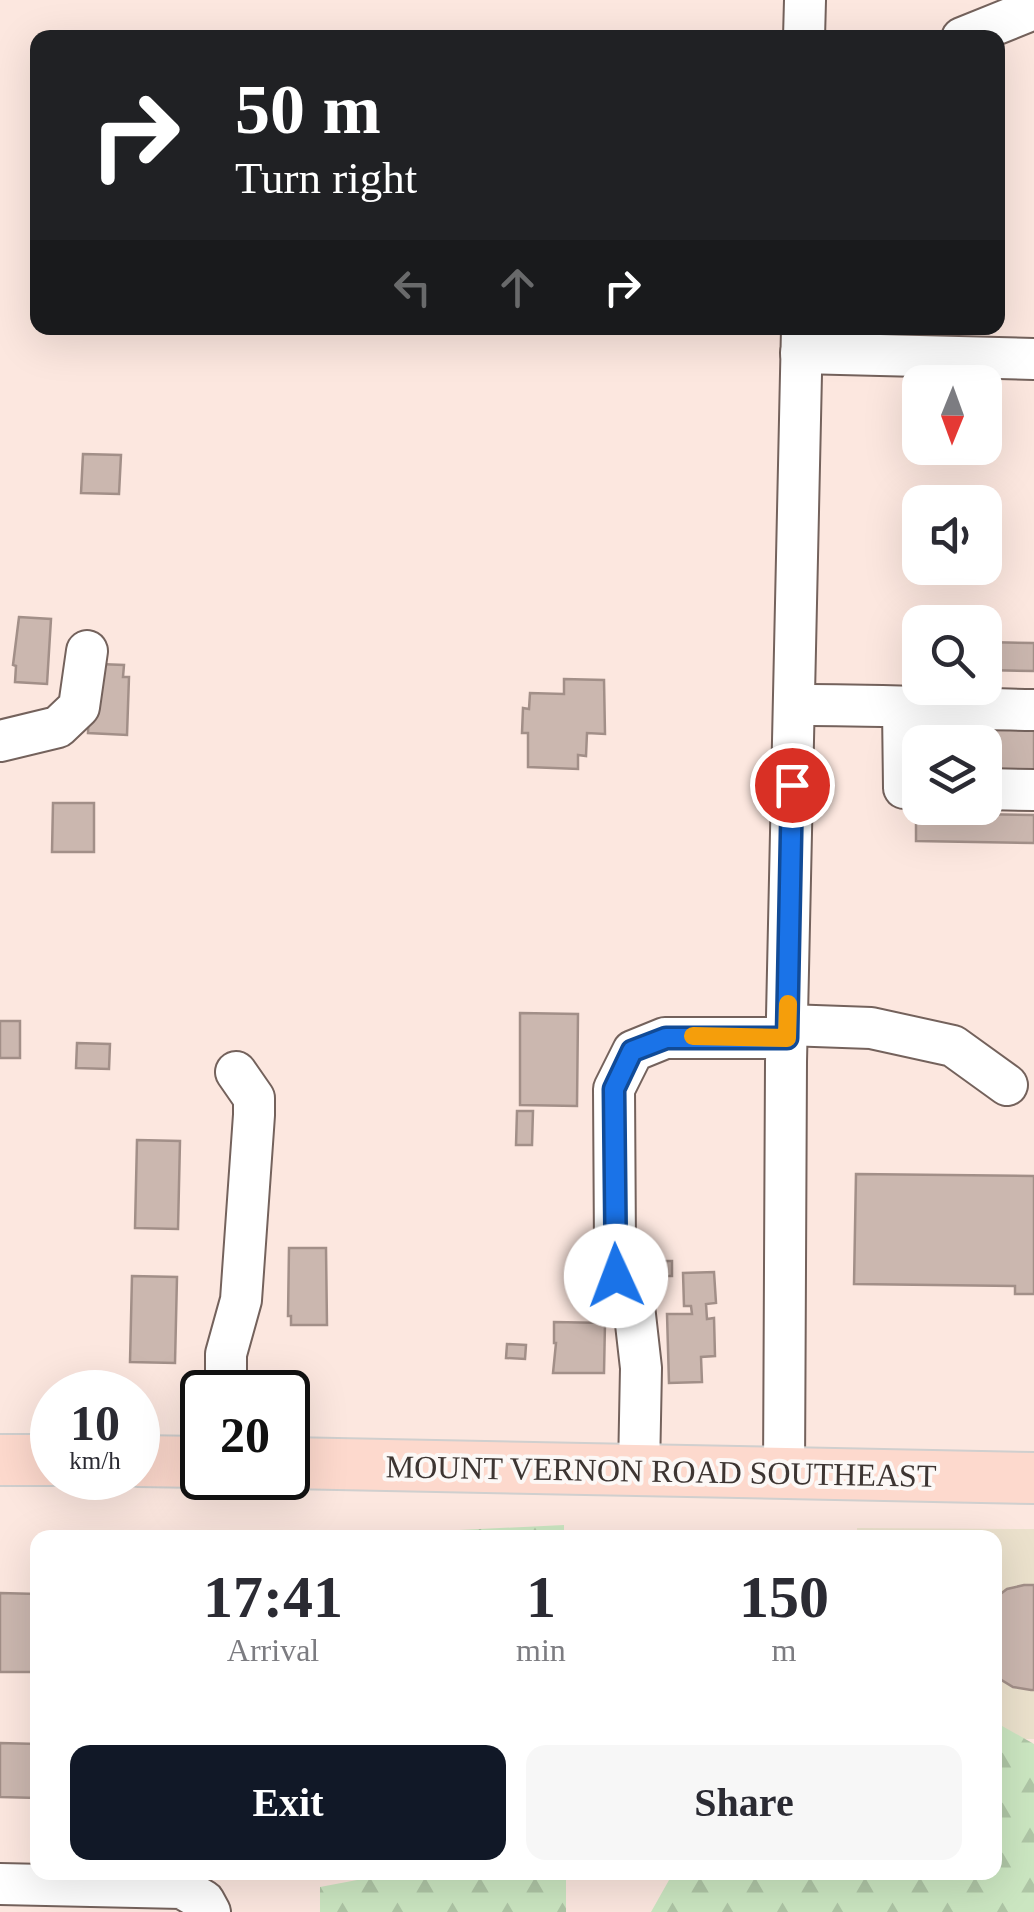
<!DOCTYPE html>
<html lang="en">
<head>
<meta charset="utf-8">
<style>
  body { margin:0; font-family:"Times New Roman",serif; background:#f7f7f7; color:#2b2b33; height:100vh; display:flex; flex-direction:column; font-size:38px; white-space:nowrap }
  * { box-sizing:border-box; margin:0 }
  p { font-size:32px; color:#7c7c81 }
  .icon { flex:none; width:55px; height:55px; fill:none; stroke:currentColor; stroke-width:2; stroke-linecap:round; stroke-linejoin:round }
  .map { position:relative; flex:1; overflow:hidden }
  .details { position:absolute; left:30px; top:1530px; width:972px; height:350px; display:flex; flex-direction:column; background:#fff; border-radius:20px; box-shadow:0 10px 40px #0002 }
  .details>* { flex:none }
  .hud { position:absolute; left:30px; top:30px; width:975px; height:305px; border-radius:20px; box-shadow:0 10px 40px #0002; background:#202124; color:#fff; overflow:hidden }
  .needle { width:65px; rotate:181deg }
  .tools { position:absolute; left:902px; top:365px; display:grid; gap:20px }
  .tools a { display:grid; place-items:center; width:100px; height:100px; border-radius:20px; background:#fff; box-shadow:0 10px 40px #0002; font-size:50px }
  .speed { position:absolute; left:30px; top:1370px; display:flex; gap:20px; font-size:50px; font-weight:700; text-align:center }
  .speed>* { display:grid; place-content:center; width:130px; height:130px; border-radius:50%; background:#fff; box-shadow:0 10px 40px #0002; line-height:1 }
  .speed small { font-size:25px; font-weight:400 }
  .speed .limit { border:5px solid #111; border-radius:15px; background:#fff; color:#111 }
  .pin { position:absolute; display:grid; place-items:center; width:85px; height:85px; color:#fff; margin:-42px; border:5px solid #fff; border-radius:50%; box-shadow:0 2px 10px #0007 }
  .me { position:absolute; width:110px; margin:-55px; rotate:358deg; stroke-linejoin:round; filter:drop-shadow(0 0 8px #0008) }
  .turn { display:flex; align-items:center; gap:35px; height:210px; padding:0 40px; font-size:45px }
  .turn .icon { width:130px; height:130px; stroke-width:2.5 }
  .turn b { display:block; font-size:70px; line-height:85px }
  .lanes { display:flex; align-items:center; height:95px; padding:0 40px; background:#0003; justify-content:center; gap:50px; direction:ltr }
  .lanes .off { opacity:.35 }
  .eta { display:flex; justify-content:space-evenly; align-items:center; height:170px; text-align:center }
  .eta b { font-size:60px; font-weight:700; line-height:70px }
  .cta { display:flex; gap:20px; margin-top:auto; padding:20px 40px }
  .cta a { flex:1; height:115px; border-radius:20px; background:#111827; color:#fff; font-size:40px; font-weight:700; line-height:115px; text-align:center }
  .cta a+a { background:#f7f7f7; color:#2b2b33 }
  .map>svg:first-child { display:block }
</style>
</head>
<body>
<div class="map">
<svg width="1034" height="1912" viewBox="0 0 1034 1912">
  <defs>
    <pattern id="forest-firs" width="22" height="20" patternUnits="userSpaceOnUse" patternTransform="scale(2.5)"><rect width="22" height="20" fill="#cbe6c1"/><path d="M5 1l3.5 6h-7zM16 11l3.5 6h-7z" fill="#afc6a6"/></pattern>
  </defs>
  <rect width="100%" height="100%" fill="#fce7df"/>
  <polygon fill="#ebe1cc" points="857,1528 1034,1529 1034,1739 995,1739 995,1538 857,1538"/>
  <g fill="url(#forest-firs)">
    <polygon points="564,1525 564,1537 379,1537 378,1534"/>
    <polygon points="995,1722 1034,1744 1034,1912 651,1912 673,1873 995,1872"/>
    <polygon points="394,1873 566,1873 566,1912 320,1912 320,1887"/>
  </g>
  <g fill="#cbb7af" stroke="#a28f88" stroke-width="2.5">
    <polygon points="83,454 121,455 119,494 81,493"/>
    <polygon points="19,617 51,619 47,684 15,682 16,666 13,665"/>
    <polygon points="985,642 1034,643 1034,671 985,670"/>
    <polygon points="99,664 124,665 123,677 129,677 127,735 88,733 90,676"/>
    <polygon points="564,679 604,680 605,734 587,733 586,756 578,755 578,769 528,767 528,733 522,733 523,708 529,709 530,693 564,694"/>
    <polygon points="918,717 1034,720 1034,776 985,775 985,742 920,742"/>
    <polygon points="53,803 94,803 94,852 52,852"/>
    <polygon points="916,813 1034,815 1034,843 916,841"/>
    <polygon points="520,1013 578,1014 577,1106 520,1105"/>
    <rect x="0" y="1021" width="20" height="37"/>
    <polygon points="77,1043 110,1044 109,1069 76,1068"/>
    <polygon points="517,1111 533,1111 532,1145 516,1145"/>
    <polygon points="137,1140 180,1141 178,1229 135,1228"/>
    <polygon points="856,1174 1034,1176 1034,1294 1015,1294 1015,1286 854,1284"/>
    <polygon points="289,1248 326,1248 327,1325 291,1325 291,1316 288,1316"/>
    <polygon points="651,1261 672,1261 672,1276 652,1276"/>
    <polygon points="714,1272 716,1303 706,1304 707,1319 714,1318 715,1356 701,1357 702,1382 669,1383 667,1314 692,1314 691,1306 684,1306 683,1273"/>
    <polygon points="132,1276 177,1277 175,1363 130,1362"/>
    <polygon points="554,1322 605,1323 604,1373 553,1373 556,1343 554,1343"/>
    <polygon points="507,1344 526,1345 525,1359 506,1358"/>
    <polygon points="1024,1585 1034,1585 1034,1690 1031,1690 1013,1687 995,1676 995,1598 1007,1589"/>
    <polygon points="0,1593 38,1594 38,1672 0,1672"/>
    <polygon points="0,1743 38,1744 38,1798 0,1797"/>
  </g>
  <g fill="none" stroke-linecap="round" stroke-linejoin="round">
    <g stroke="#74625c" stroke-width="44">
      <g id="minor">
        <polyline points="804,38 805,0"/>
        <polyline points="962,38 1034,9"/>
        <polyline points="801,353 1034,359"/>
        <path d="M794,705C874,704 954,709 1034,710"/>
        <polyline points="903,708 904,788 920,788"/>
        <polyline points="0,741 58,727 79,707 87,651"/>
        <polyline points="985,789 1034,790"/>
        <polyline points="787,1025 871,1028 953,1046 1007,1085"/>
        <polyline points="226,1392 226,1354 241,1300 254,1115 254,1098 236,1072"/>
        <polyline points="639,1470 641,1368 634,1306 616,1276 615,1249 614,1089 633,1051 665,1038 787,1038"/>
        <polyline points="784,1473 786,1062 802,328"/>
        <polyline points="0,1884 182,1888 204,1901 210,1912"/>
      </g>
    </g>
    <g stroke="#d0cfce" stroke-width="54">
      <g id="major">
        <polyline points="0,1460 52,1460"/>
        <polyline points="138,1461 202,1462"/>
        <polyline points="288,1463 1034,1478"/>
      </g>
    </g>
    <use href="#minor" stroke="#fff" stroke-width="40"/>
    <use href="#major" stroke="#fdd9cd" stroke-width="50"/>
  </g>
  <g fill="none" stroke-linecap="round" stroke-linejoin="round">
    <g stroke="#114b97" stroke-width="25">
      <polyline id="route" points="616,1276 614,1089 632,1051 666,1038 787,1038 792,785"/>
    </g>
    <use href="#route" stroke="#1a73e8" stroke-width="18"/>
    <polyline stroke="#f59e0b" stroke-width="18" points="693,1036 787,1038 788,1004"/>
  </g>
  <g text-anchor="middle" stroke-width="8" stroke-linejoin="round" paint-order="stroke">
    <g font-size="32" fill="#3d3532" stroke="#fcf8f6">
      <text transform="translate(661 1471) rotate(1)" y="11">MOUNT VERNON ROAD SOUTHEAST</text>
    </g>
  </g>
</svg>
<div class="tools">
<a><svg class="needle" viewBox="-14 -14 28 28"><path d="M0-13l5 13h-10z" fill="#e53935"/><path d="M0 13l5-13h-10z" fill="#7c7c81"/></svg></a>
<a><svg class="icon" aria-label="sound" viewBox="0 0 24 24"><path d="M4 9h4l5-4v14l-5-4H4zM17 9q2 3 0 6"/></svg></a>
<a><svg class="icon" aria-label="search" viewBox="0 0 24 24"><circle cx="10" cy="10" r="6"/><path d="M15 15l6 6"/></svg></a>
<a><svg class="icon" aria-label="layers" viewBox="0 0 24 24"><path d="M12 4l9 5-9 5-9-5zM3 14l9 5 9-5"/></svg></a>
</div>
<div class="speed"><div>10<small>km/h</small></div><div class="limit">20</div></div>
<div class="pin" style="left:792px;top:785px;background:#d93025"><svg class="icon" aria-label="arrive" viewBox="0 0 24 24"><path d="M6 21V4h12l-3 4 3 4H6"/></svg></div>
<svg class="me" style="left:616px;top:1276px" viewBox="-20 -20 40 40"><circle r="19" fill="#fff"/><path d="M0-13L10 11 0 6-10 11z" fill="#1a73e8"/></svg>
<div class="hud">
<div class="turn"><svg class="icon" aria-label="right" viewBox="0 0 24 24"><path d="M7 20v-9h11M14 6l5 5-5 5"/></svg><div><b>50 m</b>Turn right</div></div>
<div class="lanes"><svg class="icon off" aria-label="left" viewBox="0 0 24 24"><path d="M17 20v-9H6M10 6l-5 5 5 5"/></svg><svg class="icon off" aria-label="ahead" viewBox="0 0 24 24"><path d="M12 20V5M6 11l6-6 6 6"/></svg><svg class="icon" aria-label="right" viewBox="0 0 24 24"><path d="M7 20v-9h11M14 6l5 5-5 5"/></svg></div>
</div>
<section class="details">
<div class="eta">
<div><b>17:41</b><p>Arrival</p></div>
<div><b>1</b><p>min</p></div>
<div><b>150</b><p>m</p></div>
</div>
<div class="cta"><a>Exit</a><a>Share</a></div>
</section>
</div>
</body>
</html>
